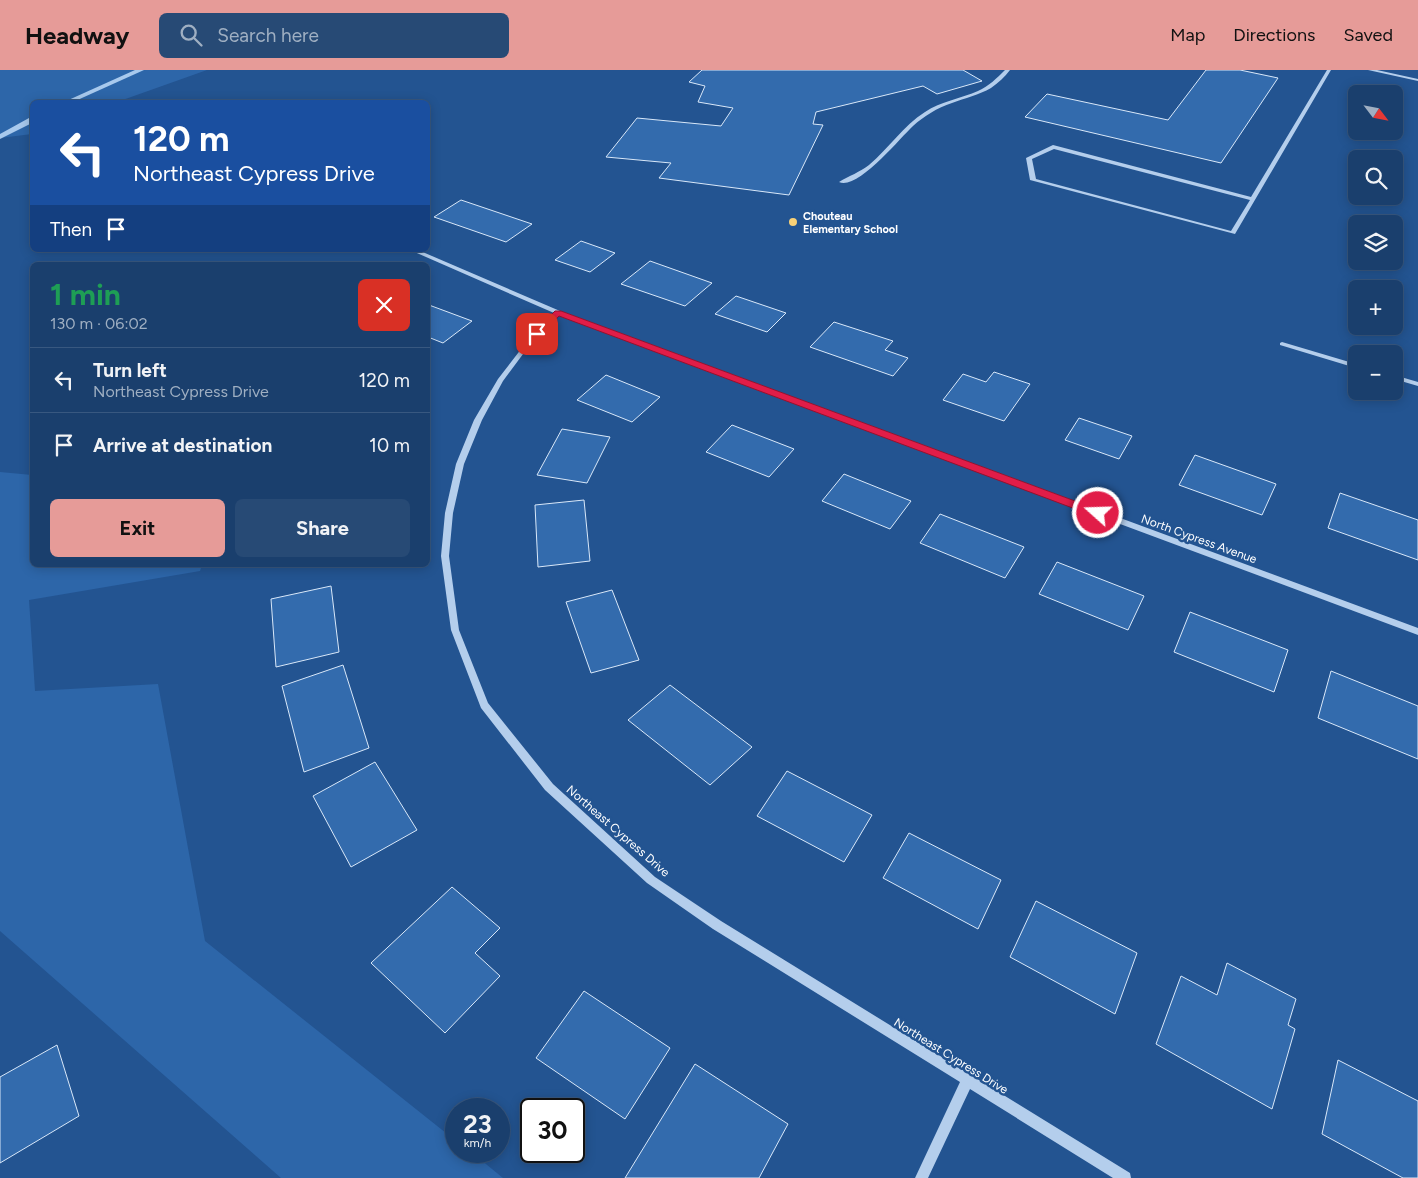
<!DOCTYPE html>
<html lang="en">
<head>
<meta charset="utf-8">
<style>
  body { margin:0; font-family:Figtree,sans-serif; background:#274a75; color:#f1f3f6; height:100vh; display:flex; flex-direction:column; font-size:19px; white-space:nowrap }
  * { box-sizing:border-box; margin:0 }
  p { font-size:16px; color:#9fafc2 }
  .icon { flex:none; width:28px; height:28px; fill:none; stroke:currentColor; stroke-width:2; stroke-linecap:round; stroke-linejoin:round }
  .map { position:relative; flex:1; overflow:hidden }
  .panel { position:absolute; left:30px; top:192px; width:400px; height:305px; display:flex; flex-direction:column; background:#1a3f6d; border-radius:8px; box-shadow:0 2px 12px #0003,0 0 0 1px #385880 }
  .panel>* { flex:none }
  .banner { position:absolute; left:30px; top:30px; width:400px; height:152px; border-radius:8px; box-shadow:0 2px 12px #0003,0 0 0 1px #385880; background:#1a4fa0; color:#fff; overflow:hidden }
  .needle { width:32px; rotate:122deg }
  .fabs { position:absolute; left:1348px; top:15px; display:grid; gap:10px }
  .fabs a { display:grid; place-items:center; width:55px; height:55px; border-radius:8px; background:#1a3f6d; box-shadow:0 2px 12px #0003,0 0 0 1px #385880; font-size:25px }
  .speed { position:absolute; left:445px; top:1028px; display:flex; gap:10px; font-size:25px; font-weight:700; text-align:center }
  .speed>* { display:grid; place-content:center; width:65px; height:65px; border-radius:50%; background:#1a3f6d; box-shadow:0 2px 12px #0003,0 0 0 1px #385880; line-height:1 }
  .speed small { font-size:12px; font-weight:400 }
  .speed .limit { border:2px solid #111; border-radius:8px; background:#fff; color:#111 }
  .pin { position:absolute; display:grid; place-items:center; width:42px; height:42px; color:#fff; margin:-21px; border-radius:10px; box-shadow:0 2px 8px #0006 }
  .me { position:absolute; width:55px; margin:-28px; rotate:290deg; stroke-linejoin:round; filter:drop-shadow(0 0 4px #0008) }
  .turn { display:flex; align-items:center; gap:18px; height:105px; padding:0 20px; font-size:22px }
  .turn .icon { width:65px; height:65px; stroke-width:2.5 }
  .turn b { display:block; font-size:35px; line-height:42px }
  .then { display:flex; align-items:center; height:48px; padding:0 20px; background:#0003; gap:10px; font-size:19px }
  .round { display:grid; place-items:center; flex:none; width:52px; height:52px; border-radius:8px; background:#274a75 }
  .overview { display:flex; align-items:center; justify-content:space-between; height:85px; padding:0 20px }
  h1 { font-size:30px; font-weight:700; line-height:38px; color:#1e9e55 }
  .action { display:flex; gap:10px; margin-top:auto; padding:10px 20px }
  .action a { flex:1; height:58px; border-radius:8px; background:#e69b98; color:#111; font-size:20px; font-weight:700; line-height:58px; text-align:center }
  .action a+a { background:#274a75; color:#f1f3f6 }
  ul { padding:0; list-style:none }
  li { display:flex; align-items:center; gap:15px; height:65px; padding:0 20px; border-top:1px solid #385880 }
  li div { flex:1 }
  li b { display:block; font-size:19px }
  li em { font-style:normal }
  header { display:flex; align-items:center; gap:30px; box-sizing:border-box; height:70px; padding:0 25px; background:#e69b98; color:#111 }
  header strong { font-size:24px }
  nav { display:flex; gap:28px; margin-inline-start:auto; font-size:18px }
  .search { width:350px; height:45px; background:#274a75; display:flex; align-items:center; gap:12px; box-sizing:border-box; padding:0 18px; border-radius:8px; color:#9fafc2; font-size:19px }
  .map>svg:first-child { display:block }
</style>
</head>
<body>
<header>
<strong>Headway</strong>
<div class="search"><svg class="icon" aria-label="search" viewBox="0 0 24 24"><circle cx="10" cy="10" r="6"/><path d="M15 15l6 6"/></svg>Search here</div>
<nav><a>Map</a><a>Directions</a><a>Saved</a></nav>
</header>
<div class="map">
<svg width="1418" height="1108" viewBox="0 0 1418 1108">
  <rect width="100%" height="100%" fill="#235491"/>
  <g fill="#2d66a9">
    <polygon points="0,0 207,0 117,32 32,32 32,64 0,68"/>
    <polygon points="0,402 32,405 32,495 202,495 200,501 29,530 35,621 158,614 205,871 456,1071 456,1081 470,1081 503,1108 281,1108 0,861"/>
  </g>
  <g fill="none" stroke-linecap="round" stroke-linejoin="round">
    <g fill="#a8c9ed" fill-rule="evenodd">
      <polygon points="135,0 144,0 73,32 64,32"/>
      <polygon points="29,48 32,48 32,53 0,69 0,64"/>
    </g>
  </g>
  <g fill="#336bad" stroke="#d9e8f9">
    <polygon points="702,0 963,0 982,11 937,24 923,16 816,42 813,54 823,55 789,125 659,108 671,93 606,87 637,48 721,56 733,38 698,32 705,16 689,12"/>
    <polygon points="1206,0 1240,0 1278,8 1221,93 1025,47 1047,24 1168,50"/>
    <polygon points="461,130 532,154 506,172 434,147"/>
    <polygon points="581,171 615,183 590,202 555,190"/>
    <polygon points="650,191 712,213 685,236 621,214"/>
    <polygon points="736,226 786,243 767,262 715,244"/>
    <polygon points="429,235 472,251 443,273 428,267 428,236"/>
    <polygon points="834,252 893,271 885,280 908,288 893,306 810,277"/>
    <polygon points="994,302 1030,314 1004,351 943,330 963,304 986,312"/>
    <polygon points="606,305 660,327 632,352 577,330"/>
    <polygon points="1079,348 1132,366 1119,389 1065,370"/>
    <polygon points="732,355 794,379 769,407 706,382"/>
    <polygon points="562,359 610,367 587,413 537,405"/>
    <polygon points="1195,385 1276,414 1262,445 1179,415"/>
    <polygon points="844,404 911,431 890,459 822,431"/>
    <polygon points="1340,423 1418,450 1418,490 1328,458"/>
    <polygon points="584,430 590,491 538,497 535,435"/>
    <polygon points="940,444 1024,477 1005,508 920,473"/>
    <polygon points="1057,492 1144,526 1128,560 1039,524"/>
    <polygon points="331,516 339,582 276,597 271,529"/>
    <polygon points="612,520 639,590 591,603 566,532"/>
    <polygon points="1190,542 1288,580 1274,622 1174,582"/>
    <polygon points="343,595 369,678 304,702 282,616"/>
    <polygon points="1331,601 1418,636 1418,689 1318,648"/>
    <polygon points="670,615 752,677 710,715 628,650"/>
    <polygon points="375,692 417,760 351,797 313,726"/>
    <polygon points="787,701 872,745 844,792 757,746"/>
    <polygon points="909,763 1001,810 978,859 883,808"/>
    <polygon points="452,817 500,858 475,883 500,906 445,963 371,893"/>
    <polygon points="1036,831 1137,883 1115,944 1010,887"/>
    <polygon points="1227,893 1296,929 1288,955 1295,959 1272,1039 1156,974 1181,906 1217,925"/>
    <polygon points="584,921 670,978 625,1049 536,988"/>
    <polygon points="57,975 79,1046 0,1093 0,1007"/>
    <polygon points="1338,990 1418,1031 1418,1108 1403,1108 1322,1064"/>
    <polygon points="695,994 788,1054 759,1108 625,1108"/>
  </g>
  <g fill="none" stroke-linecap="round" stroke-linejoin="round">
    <g fill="#b4ceec" fill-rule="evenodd">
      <path d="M1005,0H1010C1005,7 998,13 991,18C979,25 965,28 952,33C937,38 924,46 913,56C900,68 857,121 839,112C849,106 860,102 869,95C889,78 903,56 925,42C941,31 960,29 978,21C989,16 997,8 1005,0Z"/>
      <path d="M1327,0H1331L1235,164L1030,110L1026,88L1053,75L1251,127ZM1054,79L1250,130L1231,161L1036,109L1032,89Z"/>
      <polygon points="1368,0 1377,0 1418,9 1418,11"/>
      <polygon points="410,180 418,180 560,241 1418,558 1418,565 559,245 529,276 503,311 482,350 464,394 453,443 449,486 459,560 488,633 553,714 655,807 721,851 1130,1103 1131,1108 1113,1108 970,1019 928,1108 915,1108 960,1012 713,859 647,813 545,720 481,638 451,560 441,486 445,443 456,394 474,350 498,309 525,274 554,243"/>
      <polygon points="1282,272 1356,294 1356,298 1280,275 1280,273"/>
      <polygon points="1394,305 1418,312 1418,316 1394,309"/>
    </g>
  </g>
  <polygon fill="#e11d48" stroke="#92132f" points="555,241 561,241 1102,441 1103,443 1102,446 1094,446 559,246 540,266 534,266 534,262"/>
  <circle fill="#f8d177" stroke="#235491" stroke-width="2" cx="793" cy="152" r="5"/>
  <g text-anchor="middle" stroke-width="5" stroke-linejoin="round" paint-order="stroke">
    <g font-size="11" font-weight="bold" fill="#fff" stroke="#235491" text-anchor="start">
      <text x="803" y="150">Chouteau<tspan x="803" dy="13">Elementary School</tspan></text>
    </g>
    <g font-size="12" fill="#fff" stroke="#235491">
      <text transform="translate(1199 469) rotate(20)" y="4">North Cypress Avenue</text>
      <text transform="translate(618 761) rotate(41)" y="4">Northeast Cypress Drive</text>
      <text transform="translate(951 986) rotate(32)" y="4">Northeast Cypress Drive</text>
    </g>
  </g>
</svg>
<div class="fabs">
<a><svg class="needle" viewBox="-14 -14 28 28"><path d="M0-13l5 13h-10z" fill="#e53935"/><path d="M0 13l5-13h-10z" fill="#9fafc2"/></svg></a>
<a><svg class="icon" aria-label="search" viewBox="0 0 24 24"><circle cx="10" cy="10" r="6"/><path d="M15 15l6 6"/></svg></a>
<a><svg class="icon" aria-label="layers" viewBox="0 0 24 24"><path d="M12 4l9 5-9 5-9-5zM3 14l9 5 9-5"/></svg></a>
<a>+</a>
<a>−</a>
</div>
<div class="speed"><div>23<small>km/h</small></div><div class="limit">30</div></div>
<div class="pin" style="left:537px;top:264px;background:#d93025"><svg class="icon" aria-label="arrive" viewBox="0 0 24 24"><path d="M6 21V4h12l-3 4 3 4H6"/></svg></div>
<svg class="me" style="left:1098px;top:443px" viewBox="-20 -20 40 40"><circle r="17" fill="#e11d48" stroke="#fff" stroke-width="3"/><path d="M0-11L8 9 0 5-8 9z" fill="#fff"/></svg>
<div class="banner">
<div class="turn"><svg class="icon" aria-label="left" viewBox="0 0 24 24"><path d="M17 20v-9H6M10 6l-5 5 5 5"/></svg><div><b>120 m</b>Northeast Cypress Drive</div></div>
<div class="then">Then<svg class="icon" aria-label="arrive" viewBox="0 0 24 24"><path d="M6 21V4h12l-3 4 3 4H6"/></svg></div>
</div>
<section class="panel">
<div class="overview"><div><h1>1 min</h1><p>130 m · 06:02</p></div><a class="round" style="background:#d93025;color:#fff"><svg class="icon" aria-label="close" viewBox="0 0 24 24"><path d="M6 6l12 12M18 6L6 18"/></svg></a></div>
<ul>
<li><svg class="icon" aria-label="left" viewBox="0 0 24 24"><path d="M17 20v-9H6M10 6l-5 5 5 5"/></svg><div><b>Turn left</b><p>Northeast Cypress Drive</p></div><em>120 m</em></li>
<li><svg class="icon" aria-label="arrive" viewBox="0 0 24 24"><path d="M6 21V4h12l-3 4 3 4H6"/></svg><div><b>Arrive at destination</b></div><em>10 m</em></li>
</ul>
<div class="action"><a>Exit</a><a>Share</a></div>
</section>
</div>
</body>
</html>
